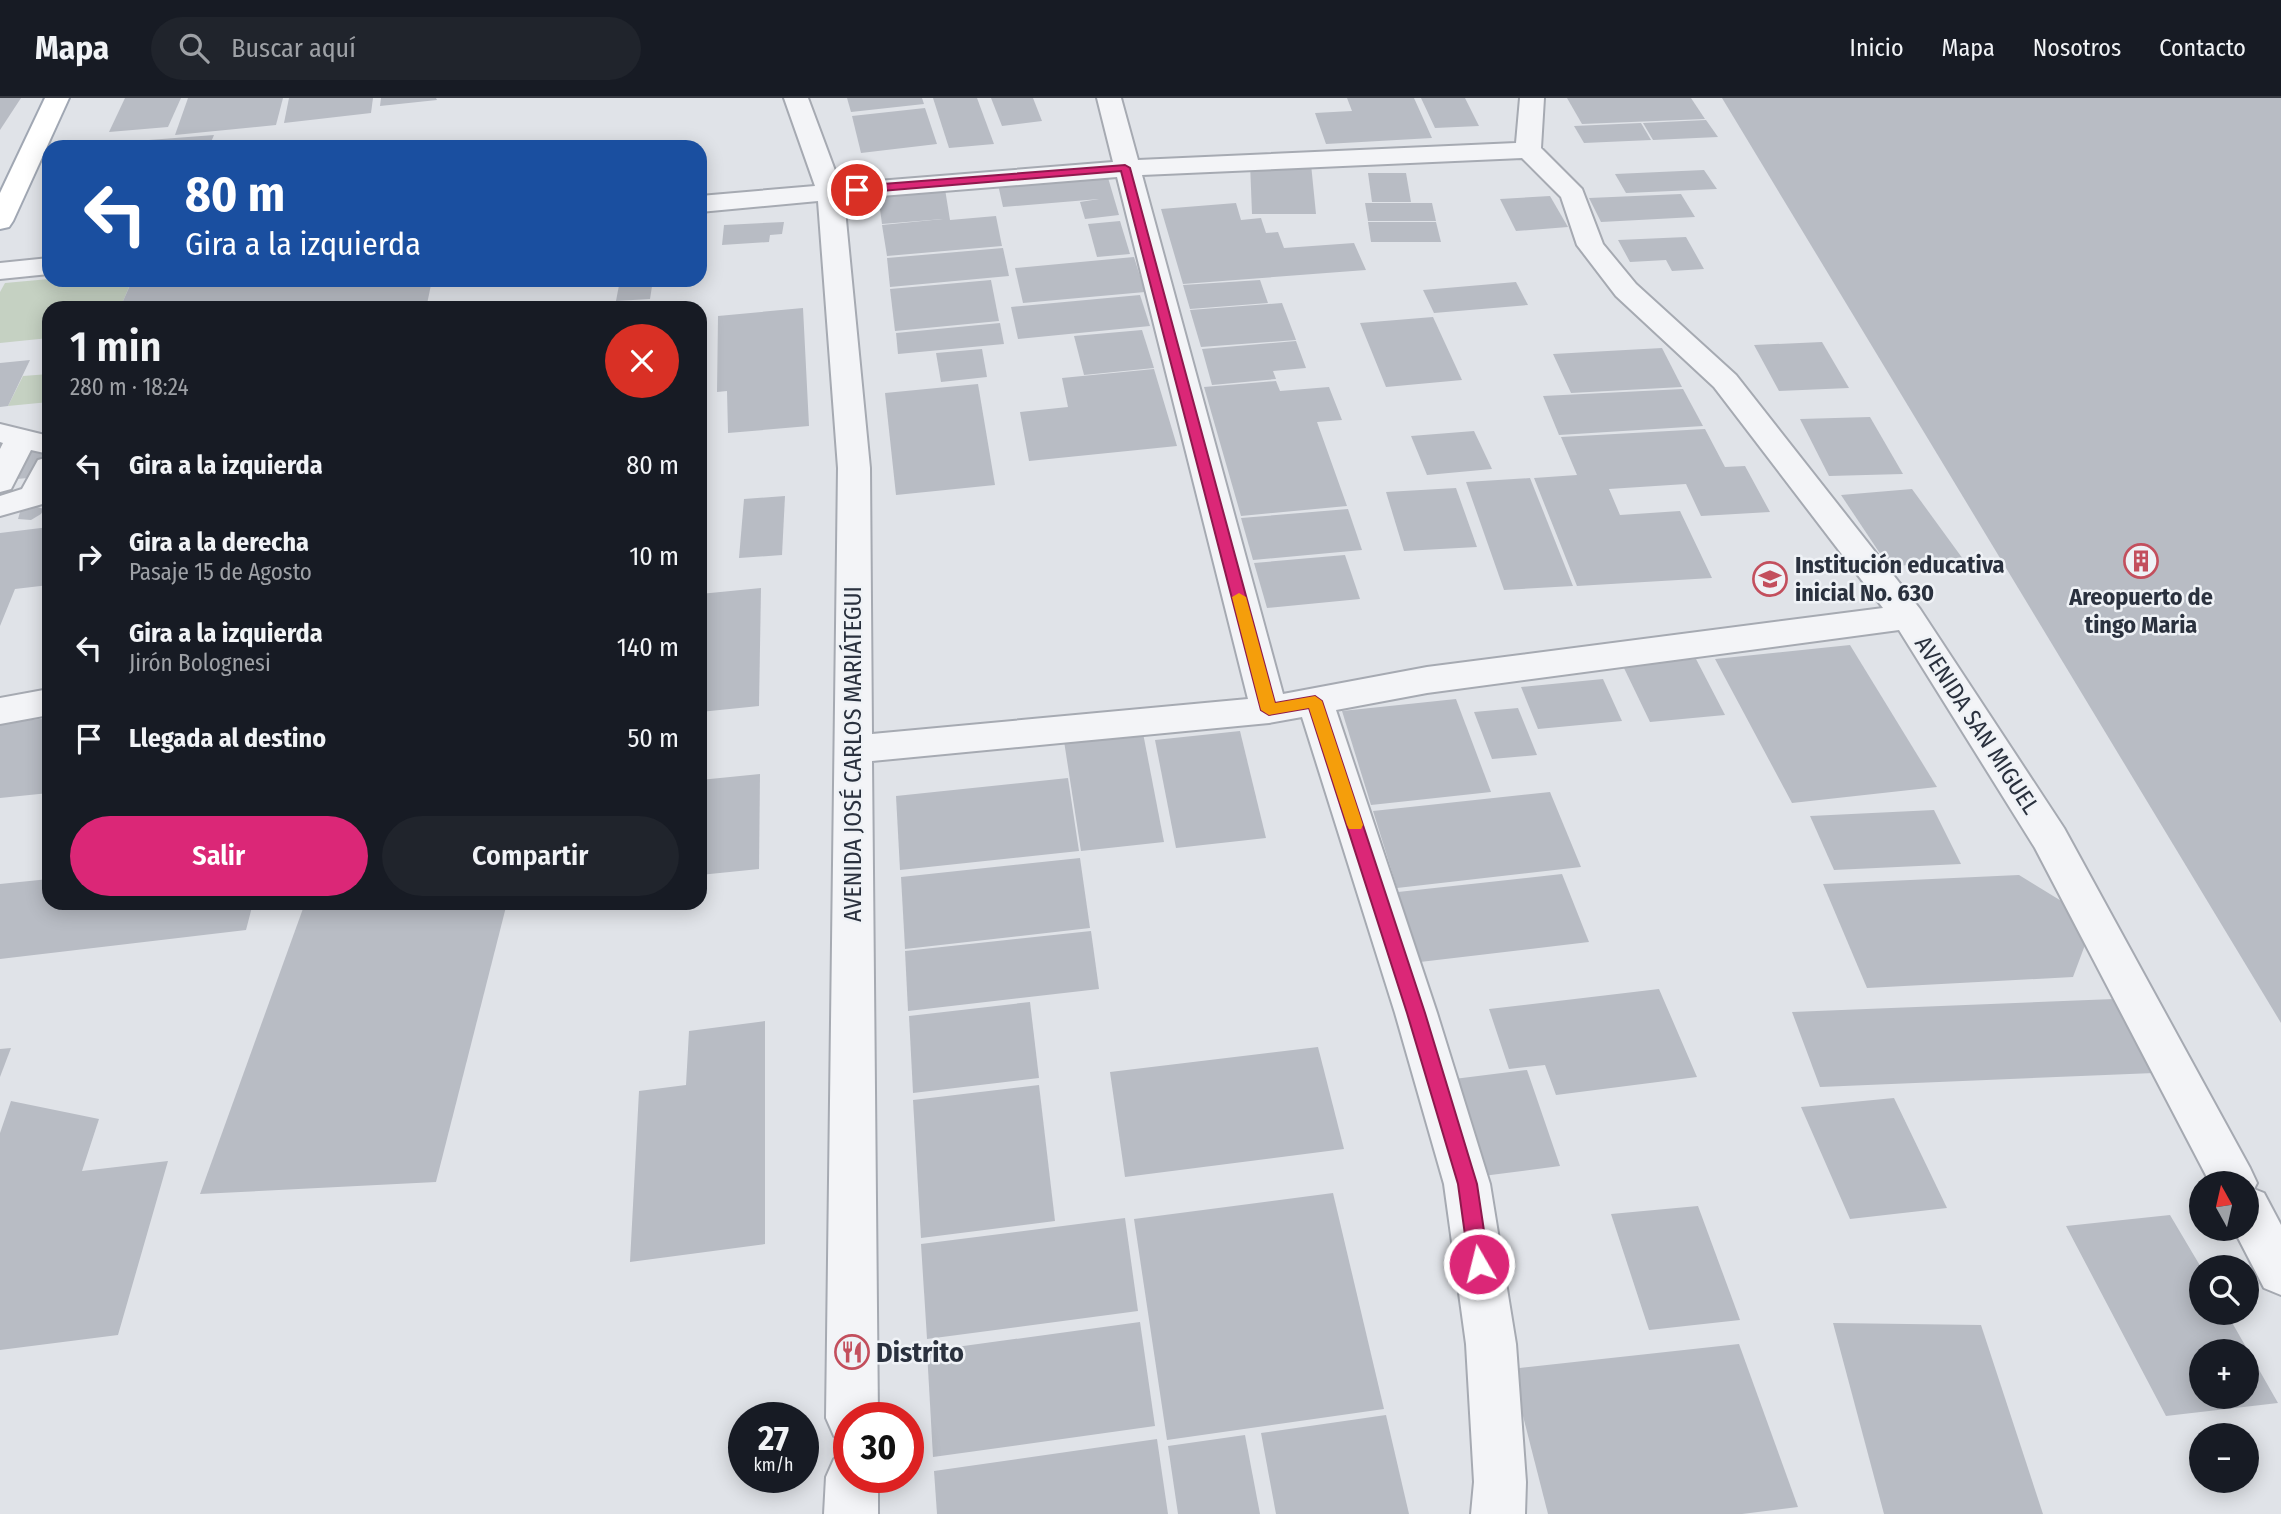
<!DOCTYPE html>
<html lang="es">
<head>
<meta charset="utf-8">
<style>
  body { margin:0; font-family:"Fira Sans Condensed",sans-serif; background:#20242c; color:#f1f3f6; height:100vh; display:flex; flex-direction:column; font-size:26px; white-space:nowrap }
  * { box-sizing:border-box; margin:0 }
  p { font-size:23px; color:#9ea1a6 }
  .icon { flex:none; width:38px; height:38px; fill:none; stroke:currentColor; stroke-width:2; stroke-linecap:round; stroke-linejoin:round }
  .map { position:relative; flex:1; overflow:hidden }
  .side { position:absolute; left:42px; top:203px; width:665px; height:609px; display:flex; flex-direction:column; background:#171b24; border-radius:21px; box-shadow:0 4px 18px #0003 }
  .side>* { flex:none }
  .banner { position:absolute; left:42px; top:42px; width:665px; height:147px; border-radius:21px; box-shadow:0 4px 18px #0003; background:#1a4fa0; color:#fff; overflow:hidden }
  .needle { width:46px; rotate:352deg }
  .controls { position:absolute; left:2189px; top:1073px; display:grid; gap:14px }
  .controls a { display:grid; place-items:center; width:70px; height:70px; border-radius:50%; background:#171b24; box-shadow:0 4px 18px #0003; font-size:35px }
  .speed { position:absolute; left:728px; top:1304px; display:flex; gap:14px; font-size:35px; font-weight:700; text-align:center }
  .speed>* { display:grid; place-content:center; width:91px; height:91px; border-radius:50%; background:#171b24; box-shadow:0 4px 18px #0003; line-height:1 }
  .speed small { font-size:18px; font-weight:400 }
  .speed .limit { border:10px solid #d22; background:#fff; color:#111 }
  .pin { position:absolute; display:grid; place-items:center; width:60px; height:60px; color:#fff; margin:-30px; border:4px solid #fff; border-radius:50%; box-shadow:0 2px 7px #0007 }
  .me { position:absolute; width:77px; margin:-38px; rotate:352deg; stroke-linejoin:round; filter:drop-shadow(0 0 5px #0008) }
  .turn { display:flex; align-items:center; gap:24px; height:147px; padding:0 28px; font-size:32px }
  .turn .icon { width:91px; height:91px; stroke-width:2.5 }
  .turn b { display:block; font-size:49px; line-height:60px }
  .round { display:grid; place-items:center; flex:none; width:74px; height:74px; border-radius:37px; background:#20242c }
  .head { display:flex; align-items:center; justify-content:space-between; height:119px; padding:0 28px }
  h1 { font-size:42px; font-weight:600; line-height:52px }
  .primary-button { display:flex; gap:14px; margin-top:auto; padding:14px 28px }
  .primary-button a { flex:1; height:80px; border-radius:42px; background:#db2777; color:#fff; font-size:28px; font-weight:600; line-height:80px; text-align:center }
  .primary-button a+a { background:#20242c; color:#f1f3f6 }
  ul { padding:0; list-style:none }
  li { display:flex; align-items:center; gap:21px; height:91px; padding:0 28px }
  li div { flex:1 }
  li b { display:block; font-size:26px }
  li em { font-style:normal }
  header { display:flex; align-items:center; gap:42px; box-sizing:border-box; height:98px; padding:0 35px; background:#171b24; border-bottom:2px solid #363941 }
  header strong { font-size:33px }
  nav { display:flex; gap:38px; margin-inline-start:auto; font-size:24px }
  .search { width:490px; height:63px; background:#20242c; display:flex; align-items:center; gap:18px; box-sizing:border-box; padding:0 24px; border-radius:38px; color:#9ea1a6; font-size:26px }
  .map>svg:first-child { display:block }
</style>
</head>
<body>
<header>
<strong>Mapa</strong>
<div class="search"><svg class="icon" aria-label="search" viewBox="0 0 24 24"><circle cx="10" cy="10" r="6"/><path d="M15 15l6 6"/></svg>Buscar aquí</div>
<nav><a>Inicio</a><a>Mapa</a><a>Nosotros</a><a>Contacto</a></nav>
</header>
<div class="map">
<svg width="2281" height="1416" viewBox="0 0 2281 1416">
  <rect width="100%" height="100%" fill="#e0e3e8"/>
  <g fill="#c5d1c2">
    <polygon points="49,181 49,182 132,182 120,210 49,210 49,240 0,245 0,194 5,185"/>
    <polygon points="49,276 49,304 8,308 23,278"/>
  </g>
  <g fill="#b8bcc4" fill-rule="evenodd">
    <polygon points="0,0 21,0 0,32"/>
    <polygon points="125,0 181,0 168,29 109,34"/>
    <polygon points="188,0 283,0 276,27 175,37"/>
    <polygon points="289,0 373,0 371,15 284,25"/>
    <polygon points="381,0 436,0 437,2 380,8"/>
    <polygon points="847,0 922,0 924,6 851,14"/>
    <polygon points="933,0 977,0 994,46 949,50"/>
    <polygon points="991,0 1033,0 1042,23 1002,28"/>
    <polygon points="1347,0 1414,0 1432,40 1326,46 1315,15 1352,13"/>
    <polygon points="1421,0 1465,0 1479,28 1435,30"/>
    <polygon points="1567,0 1691,0 1705,21 1582,26"/>
    <polygon points="1722,0 2281,0 2281,925"/>
    <polygon points="925,10 937,46 861,55 852,18"/>
    <polygon points="1706,22 1718,39 1653,42 1643,25"/>
    <polygon points="1641,25 1651,42 1584,45 1574,28"/>
    <polygon points="214,37 209,49 133,49 136,43"/>
    <polygon points="1250,65 1311,66 1316,116 1252,116"/>
    <polygon points="1704,72 1717,91 1626,95 1615,76"/>
    <polygon points="1106,73 1119,117 1085,121 1080,104 1099,101 1003,109 997,82"/>
    <polygon points="1368,75 1406,75 1411,104 1372,104"/>
    <polygon points="945,91 950,122 996,118 1002,148 887,158 882,127 943,121 882,126 878,96"/>
    <polygon points="1681,96 1695,119 1601,124 1589,100"/>
    <polygon points="1550,98 1568,129 1516,133 1500,101"/>
    <polygon points="1236,105 1241,122 1261,120 1266,135 1278,134 1284,150 1354,145 1366,172 1183,186 1161,111"/>
    <polygon points="1365,105 1432,105 1436,123 1368,123"/>
    <polygon points="1120,123 1130,156 1097,159 1088,126"/>
    <polygon points="784,124 782,136 770,137 769,144 722,147 724,127"/>
    <polygon points="1368,124 1436,124 1441,144 1371,144"/>
    <polygon points="1686,139 1704,171 1672,173 1666,162 1630,164 1618,142"/>
    <polygon points="1003,150 1009,178 890,189 887,160"/>
    <polygon points="1134,159 1145,194 1023,205 1015,170"/>
    <polygon points="166,182 432,182 427,206 385,210 120,210 131,185"/>
    <polygon points="620,182 653,182 650,201 616,203"/>
    <polygon points="991,182 999,223 895,233 890,191"/>
    <polygon points="1260,182 1268,205 1190,211 1183,187"/>
    <polygon points="1516,184 1528,207 1434,215 1423,192"/>
    <polygon points="1140,197 1150,228 1018,241 1011,209"/>
    <polygon points="1282,205 1296,242 1201,249 1190,212"/>
    <polygon points="803,210 809,328 728,335 727,293 717,294 718,218"/>
    <polygon points="1433,219 1462,282 1386,289 1360,225"/>
    <polygon points="1000,225 1004,246 898,256 896,235"/>
    <polygon points="1142,232 1154,270 1084,277 1074,238"/>
    <polygon points="1296,243 1306,270 1273,273 1276,281 1212,287 1202,251"/>
    <polygon points="1822,244 1849,290 1779,293 1754,247"/>
    <polygon points="1662,250 1682,289 1571,295 1553,256"/>
    <polygon points="982,251 987,279 941,284 936,255"/>
    <polygon points="30,262 8,308 0,309 0,265"/>
    <polygon points="1154,271 1177,348 1029,363 1020,314 1068,309 1062,280"/>
    <polygon points="1276,283 1280,293 1329,289 1342,322 1317,324 1347,408 1241,418 1204,289"/>
    <polygon points="978,286 995,387 896,397 885,295"/>
    <polygon points="1683,291 1703,328 1559,337 1543,298"/>
    <polygon points="1870,319 1903,376 1829,378 1800,321"/>
    <polygon points="1705,331 1725,369 1745,368 1770,414 1701,418 1686,386 1609,391 1620,417 1680,413 1712,480 1577,488 1534,380 1577,377 1561,339"/>
    <polygon points="1474,333 1492,371 1427,377 1411,338"/>
    <polygon points="38,334 32,348 49,347 49,378 17,381 10,396 0,397 0,338"/>
    <polygon points="1530,380 1573,488 1504,492 1466,384"/>
    <polygon points="1456,390 1477,449 1404,453 1386,394"/>
    <polygon points="1912,391 1963,461 1889,469 1841,397"/>
    <polygon points="785,398 782,457 739,460 744,401"/>
    <polygon points="34,408 44,411 41,416 31,422 18,421 20,414"/>
    <polygon points="1348,411 1362,452 1253,462 1241,420"/>
    <polygon points="49,429 49,487 15,491 0,528 0,435"/>
    <polygon points="1345,457 1360,501 1267,510 1254,465"/>
    <polygon points="761,490 759,608 700,614 700,496"/>
    <polygon points="1850,547 1937,689 1792,705 1715,561"/>
    <polygon points="1696,561 1725,617 1650,624 1623,568"/>
    <polygon points="1603,581 1622,623 1538,631 1521,589"/>
    <polygon points="1456,601 1491,694 1371,707 1342,613"/>
    <polygon points="1518,610 1537,657 1492,661 1474,614"/>
    <polygon points="49,620 49,695 0,700 0,625"/>
    <polygon points="1240,633 1266,740 1176,750 1155,642"/>
    <polygon points="1143,635 1164,744 1081,753 1064,643"/>
    <polygon points="760,676 759,771 700,777 700,682"/>
    <polygon points="1068,680 1079,753 900,772 896,698"/>
    <polygon points="1550,694 1581,769 1397,790 1373,713"/>
    <polygon points="1934,712 1961,766 1834,772 1810,718"/>
    <polygon points="1080,760 1090,830 905,851 901,779"/>
    <polygon points="1562,776 1589,844 1420,864 1398,794"/>
    <polygon points="2019,777 2094,823 2073,879 1867,890 1823,786"/>
    <polygon points="49,781 49,805 253,805 246,832 0,861 0,786"/>
    <polygon points="305,805 507,805 436,1084 200,1096"/>
    <polygon points="1091,833 1099,891 908,913 905,853"/>
    <polygon points="1659,891 1697,979 1556,997 1545,967 1509,971 1489,911"/>
    <polygon points="2114,901 2154,975 1820,989 1792,914"/>
    <polygon points="1030,904 1039,980 913,995 909,918"/>
    <polygon points="765,923 765,1146 630,1164 639,993 686,987 689,933"/>
    <polygon points="1318,949 1344,1051 1125,1079 1110,974"/>
    <polygon points="11,950 0,979 0,951"/>
    <polygon points="1527,972 1560,1068 1475,1079 1446,982"/>
    <polygon points="1039,987 1055,1123 921,1140 913,1002"/>
    <polygon points="1894,1000 1947,1110 1850,1121 1801,1009"/>
    <polygon points="11,1003 99,1021 82,1073 168,1063 118,1237 0,1252 0,1035"/>
    <polygon points="1333,1095 1384,1311 1167,1342 1134,1121"/>
    <polygon points="1698,1108 1740,1222 1649,1232 1611,1116"/>
    <path d="M2170,1117L2202,1171V1214H2226L2278,1305L2166,1318L2066,1128ZM2202,1253H2247V1298H2202Z"/>
    <polygon points="1125,1120 1138,1213 927,1241 921,1146"/>
    <polygon points="1140,1224 1155,1328 933,1359 927,1253"/>
    <polygon points="1833,1225 1981,1227 2043,1416 1884,1416"/>
    <polygon points="1739,1246 1798,1409 1742,1416 1548,1416 1511,1271"/>
    <polygon points="1386,1317 1409,1416 1276,1416 1261,1335"/>
    <polygon points="1245,1337 1260,1416 1178,1416 1168,1348"/>
    <polygon points="1157,1341 1168,1416 937,1416 934,1373"/>
  </g>
  <g fill="none" stroke-linecap="round" stroke-linejoin="round">
    <g stroke="#a6aab2" stroke-width="4">
      <g id="minor">
        <path d="M784,0H808L840,86L1113,64L1097,0H1121L1138,62L1516,45L1520,0H1544L1541,50L1582,91L1603,146L1636,186L1736,277L1920,511L2064,730L2250,1070L2257,1085L2254,1091L2264,1095L2281,1127V1197L2264,1190L2233,1130H2247V1085H2210L2035,750L1899,532L1427,595L1336,612L1437,915L1490,1086L1516,1246L1526,1384L1525,1416H1471L1474,1384L1466,1246L1444,1086L1395,915L1302,619L1269,625L872,663L878,1320H849V1344L834,1338L826,1320L838,370L818,103L700,114V98L815,88ZM1522,60L1561,99L1577,147L1616,198L1714,289L1883,510L1427,569L1283,596L1142,77ZM1117,79L1248,601L872,636L870,370L844,101Z"/>
        <polygon points="49,160 49,176 0,181 0,165"/>
        <polygon points="0,326 49,338 49,356 31,352 11,391 0,394 0,351 3,345 0,344"/>
        <polygon points="49,359 46,405 0,418 0,398 22,391 38,362"/>
        <polygon points="49,591 49,617 0,626 0,600"/>
        <polygon points="849,1354 849,1379 878,1379 878,1416 824,1416 826,1379 834,1361"/>
      </g>
    </g>
    <g stroke="#a0a7b3" stroke-width="4">
      <polygon id="major" points="45,0 69,0 13,123 9,129 0,131 0,95"/>
    </g>
    <use href="#minor" fill="#f3f4f7" fill-rule="evenodd"/>
    <use href="#major" fill="#fff" fill-rule="evenodd"/>
  </g>
  <polygon fill="#db2777" stroke="#8e194d" stroke-width="2" points="1125,67 1130,70 1275,605 1315,598 1322,603 1425,915 1477,1086 1489,1166 1486,1172 1479,1175 1472,1172 1469,1166 1458,1086 1407,915 1309,610 1269,617 1261,612 1121,73 857,95 851,92 857,88"/>
  <polygon fill="#f59e0b" points="1239,495 1246,499 1275,605 1315,598 1322,603 1363,727 1361,731 1349,731 1347,727 1309,610 1269,617 1261,612 1232,499"/>
  <defs>
    <g id="building-ring" transform="scale(1.75)"><circle r="9.5" fill="#eff2f6" stroke="#c34f5d" stroke-width="1.5"/><path d="M-4-6H4V6H1V3H-1V6H-4ZM-2.5-4.3h1.7v1.8h-1.7ZM.8-4.3h1.7v1.8H.8ZM-2.5-1h1.7V.8h-1.7ZM.8-1h1.7V.8H.8Z" fill="#c34f5d"/></g>
    <g id="school-ring" transform="scale(1.75)"><circle r="9.5" fill="#eff2f6" stroke="#c34f5d" stroke-width="1.5"/><path d="M0-5L7-2L0 1L-7-2ZM-4 1L0 2.5L4 1V4Q0 6-4 4Z" fill="#c34f5d"/></g>
    <g id="restaurant-ring" transform="scale(1.75)"><circle r="9.5" fill="#eff2f6" stroke="#c34f5d" stroke-width="1.5"/><path d="M-5-6h1v4h1v-4h1v4h1v-4h1v5L-1.5 .5V6h-2V.5L-5-1ZM5-6V6H3V1.5H1.5Q1.5-4 5-6Z" fill="#c34f5d"/></g>
  </defs>
  <g fill-rule="evenodd">
    <use href="#building-ring" x="2141" y="463"/>
    <use href="#school-ring" x="1770" y="481"/>
    <use href="#restaurant-ring" x="852" y="1254"/>
  </g>
  <g text-anchor="middle" stroke-width="5" stroke-linejoin="round" paint-order="stroke">
    <g font-size="24" font-weight="bold" fill="#2a313e" stroke="#eff2f6" text-anchor="start">
      <text x="1795" y="475">Institución educativa<tspan x="1795" dy="28">inicial No. 630</tspan></text>
      <text x="2141" y="507" text-anchor="middle">Areopuerto de<tspan x="2141" dy="28">tingo Maria</tspan></text>
    </g>
    <g font-size="24" fill="#2a313e" stroke="#eff2f6">
      <text transform="translate(1977 627) rotate(57)" y="8">AVENIDA SAN MIGUEL</text>
      <text transform="translate(853 656) rotate(-90)" y="8">AVENIDA JOSÉ CARLOS MARIÁTEGUI</text>
    </g>
    <g font-size="28" font-weight="bold" fill="#2a313e" stroke="#eff2f6" text-anchor="start">
      <text x="876" y="1264">Distrito</text>
    </g>
  </g>
</svg>
<div class="controls">
<a><svg class="needle" viewBox="-14 -14 28 28"><path d="M0-13l5 13h-10z" fill="#e53935"/><path d="M0 13l5-13h-10z" fill="#9ea1a6"/></svg></a>
<a><svg class="icon" aria-label="search" viewBox="0 0 24 24"><circle cx="10" cy="10" r="6"/><path d="M15 15l6 6"/></svg></a>
<a>+</a>
<a>−</a>
</div>
<div class="speed"><div>27<small>km/h</small></div><div class="limit">30</div></div>
<div class="pin" style="left:857px;top:92px;background:#d93025"><svg class="icon" aria-label="arrive" viewBox="0 0 24 24"><path d="M6 21V4h12l-3 4 3 4H6"/></svg></div>
<svg class="me" style="left:1479px;top:1166px" viewBox="-20 -20 40 40"><circle r="17" fill="#db2777" stroke="#fff" stroke-width="3"/><path d="M0-11L8 9 0 5-8 9z" fill="#fff"/></svg>
<div class="banner">
<div class="turn"><svg class="icon" aria-label="left" viewBox="0 0 24 24"><path d="M17 20v-9H6M10 6l-5 5 5 5"/></svg><div><b>80 m</b>Gira a la izquierda</div></div>
</div>
<section class="side">
<div class="head"><div><h1>1 min</h1><p>280 m · 18:24</p></div><a class="round" style="background:#d93025;color:#fff"><svg class="icon" aria-label="close" viewBox="0 0 24 24"><path d="M6 6l12 12M18 6L6 18"/></svg></a></div>
<ul>
<li><svg class="icon" aria-label="left" viewBox="0 0 24 24"><path d="M17 20v-9H6M10 6l-5 5 5 5"/></svg><div><b>Gira a la izquierda</b></div><em>80 m</em></li>
<li><svg class="icon" aria-label="right" viewBox="0 0 24 24"><path d="M7 20v-9h11M14 6l5 5-5 5"/></svg><div><b>Gira a la derecha</b><p>Pasaje 15 de Agosto</p></div><em>10 m</em></li>
<li><svg class="icon" aria-label="left" viewBox="0 0 24 24"><path d="M17 20v-9H6M10 6l-5 5 5 5"/></svg><div><b>Gira a la izquierda</b><p>Jirón Bolognesi</p></div><em>140 m</em></li>
<li><svg class="icon" aria-label="arrive" viewBox="0 0 24 24"><path d="M6 21V4h12l-3 4 3 4H6"/></svg><div><b>Llegada al destino</b></div><em>50 m</em></li>
</ul>
<div class="primary-button"><a>Salir</a><a>Compartir</a></div>
</section>
</div>
</body>
</html>
